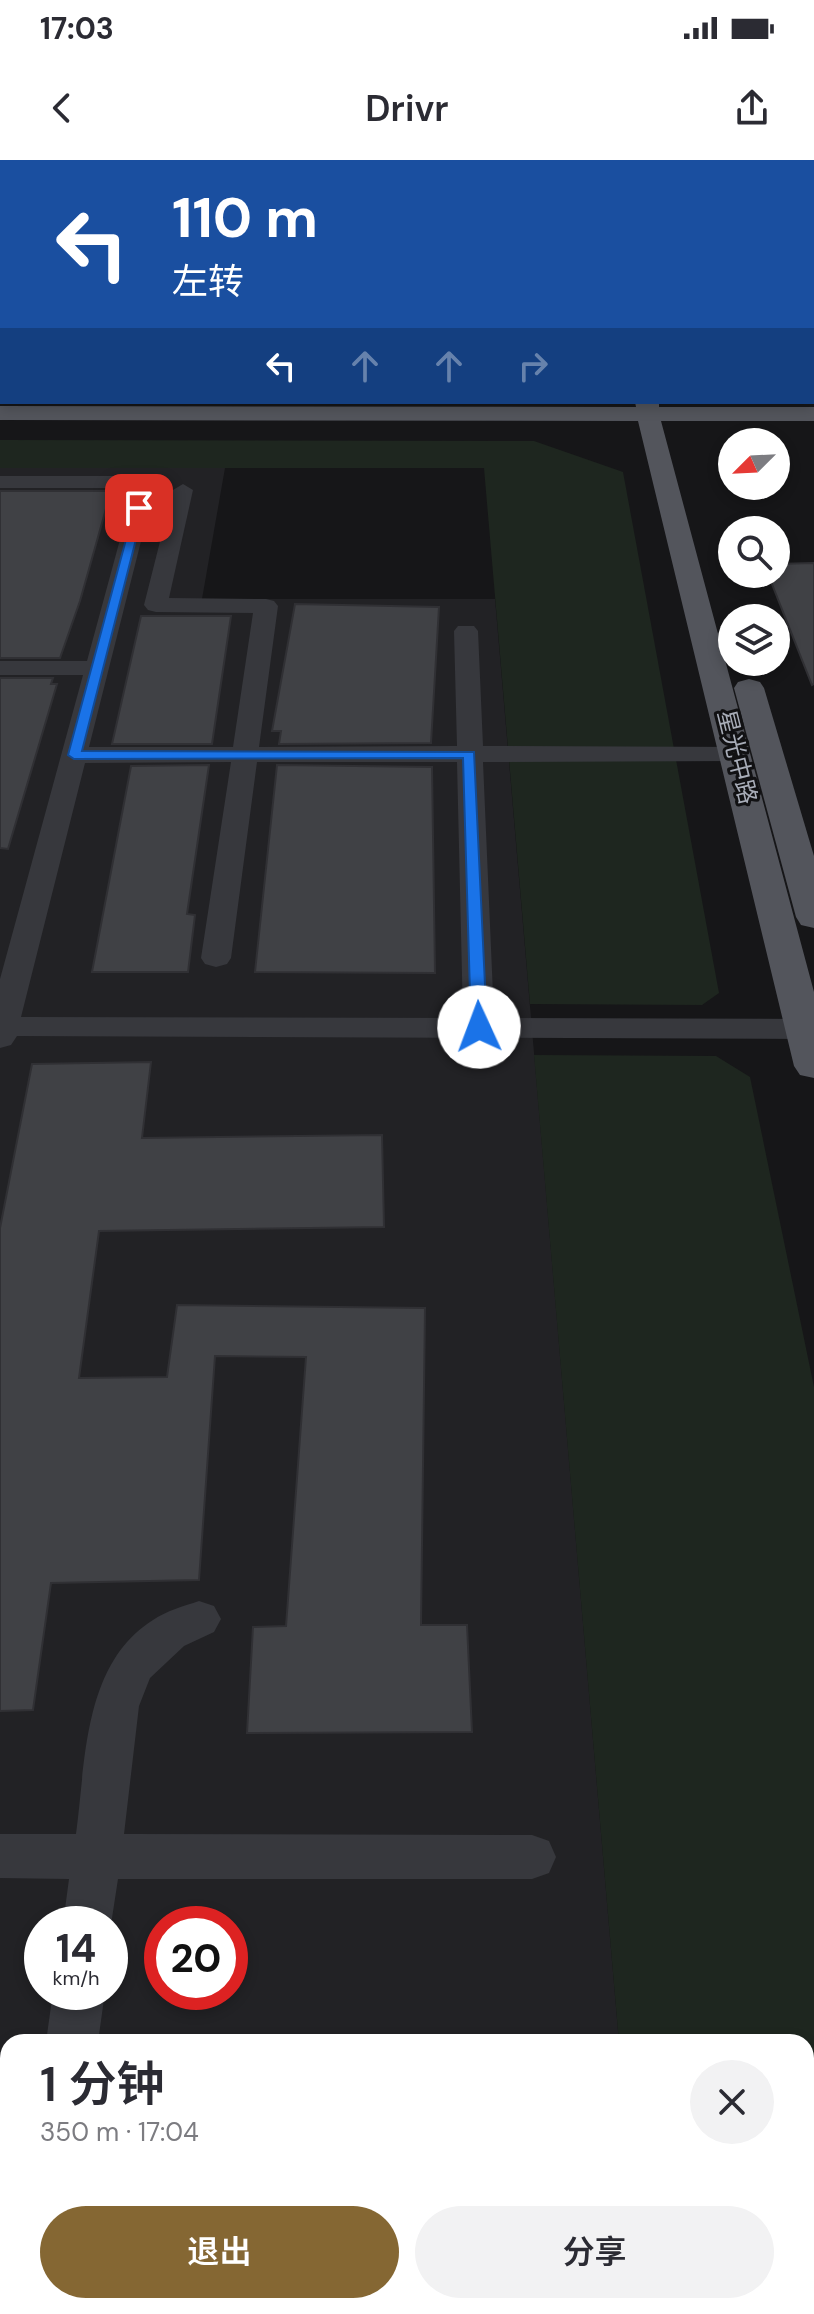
<!DOCTYPE html>
<html lang="zh">
<head>
<meta charset="utf-8">
<style>
  body { margin:0; font-family:"DM Sans","Noto Sans SC",sans-serif; background:#f2f2f3; color:#2b2b33; height:100vh; display:flex; flex-direction:column; font-size:30px; white-space:nowrap }
  * { box-sizing:border-box; margin:0 }
  p { font-size:26px; color:#7c7c81 }
  .icon { flex:none; width:44px; height:44px; fill:none; stroke:currentColor; stroke-width:2; stroke-linecap:round; stroke-linejoin:round }
  .map { position:relative; flex:1; overflow:hidden }
  .drawer { position:absolute; left:0px; top:1874px; width:814px; height:280px; display:flex; flex-direction:column; background:#fff; border-radius:24px 24px 0 0; box-shadow:0 4px 12px #0003 }
  .drawer>* { flex:none }
  .banner { position:absolute; left:0px; top:0px; width:814px; height:244px; box-shadow:0 4px 12px #0003; background:#1a4fa0; color:#fff; overflow:hidden }
  .needle { width:52px; rotate:246deg }
  .controls { position:absolute; left:718px; top:268px; display:grid; gap:16px }
  .controls a { display:grid; place-items:center; width:72px; height:72px; border-radius:50%; background:#fff; box-shadow:0 4px 12px #0003; font-size:40px }
  .speed { position:absolute; left:24px; top:1746px; display:flex; gap:16px; font-size:40px; font-weight:700; text-align:center }
  .speed>* { display:grid; place-content:center; width:104px; height:104px; border-radius:50%; background:#fff; box-shadow:0 4px 12px #0003; line-height:1 }
  .speed small { font-size:20px; font-weight:400 }
  .speed .limit { border:12px solid #d22; background:#fff; color:#111 }
  .pin { position:absolute; display:grid; place-items:center; width:68px; height:68px; color:#fff; margin:-34px; border-radius:16px; box-shadow:0 4px 12px #0006 }
  .me { position:absolute; width:88px; margin:-44px; rotate:358deg; stroke-linejoin:round; filter:drop-shadow(0 0 6px #0008) }
  .turn { display:flex; align-items:center; gap:28px; height:168px; padding:0 40px; font-size:36px }
  .turn .icon { width:104px; height:104px; stroke-width:2.5 }
  .turn b { display:block; font-size:56px; line-height:68px }
  .lanes { display:flex; align-items:center; height:76px; padding:0 40px; background:#0003; justify-content:center; gap:40px; direction:ltr }
  .lanes .off { opacity:.35 }
  .round { display:grid; place-items:center; flex:none; width:84px; height:84px; border-radius:42px; background:#f2f2f3 }
  .headline { display:flex; align-items:center; justify-content:space-between; height:136px; padding:0 40px }
  h1 { font-size:48px; font-weight:600; line-height:60px }
  .action { display:flex; gap:16px; margin-top:auto; padding:16px 40px }
  .action a { flex:1; height:92px; border-radius:48px; background:#856733; color:#fff; font-size:32px; font-weight:600; line-height:92px; text-align:center }
  .action a+a { background:#f2f2f3; color:#2b2b33 }
  .status { display:flex; justify-content:space-between; align-items:center; height:56px; padding:0 40px; background:#fff; direction:ltr }
  .status svg { height:22px; fill:currentColor }
  header { display:flex; justify-content:space-between; align-items:center; height:104px; padding:0 40px; background:#fff; font-size:36px; font-weight:600 }
  .map>svg:first-child { display:block }
</style>
</head>
<body>
<div class="status"><b>17:03</b><svg viewBox="0 0 49 12"><path d="M0 12V9h3v3zM5 12V6h3v6zM10 12V3h3v9zM15 12V0h3v12zM26 1h20v11H26zM47 4h2v5h-2z"/></svg></div>
<header><svg class="icon" aria-label="back" viewBox="0 0 24 24"><path d="M15 5l-7 7 7 7"/></svg>Drivr<svg class="icon" aria-label="share" viewBox="0 0 24 24"><path d="M12 15V3M7 8l5-5 5 5M5 13v7h14v-7"/></svg></header>
<div class="map">
<svg width="814" height="2154" viewBox="0 0 814 2154">
  <rect width="100%" height="100%" fill="#161618"/>
  <path fill="#222225" fill-rule="evenodd" d="M0,308H225L202,439H495L619,1882H8V2146H642L643,2154H0ZM42,1764H110V1832H42ZM162,1764H230V1832H162Z"/>
  <g fill="#1e261f">
    <polygon points="0,280 534,281 623,312 719,833 702,845 530,844 484,308 0,308"/>
    <polygon points="534,895 716,896 750,917 814,1227 814,2154 643,2154 642,2146 806,2146 806,1882 619,1882"/>
  </g>
  <g fill="#404145" stroke="#303034" stroke-width="2">
    <polygon points="0,331 111,331 80,441 60,498 0,498"/>
    <polygon points="814,403 814,524 812,525 768,414 776,414 776,404"/>
    <polygon points="295,444 439,447 431,583 279,584 281,571 272,571"/>
    <polygon points="141,456 231,456 212,584 112,584"/>
    <polygon points="0,518 53,518 51,524 57,524 8,689 0,688"/>
    <polygon points="209,605 187,754 195,755 188,812 92,812 131,606"/>
    <polygon points="277,605 432,607 435,813 255,812"/>
    <polygon points="151,902 142,978 382,975 384,1067 99,1071 79,1218 167,1217 177,1145 425,1148 421,1465 467,1465 472,1572 247,1573 253,1467 286,1466 306,1197 215,1196 199,1420 51,1423 33,1550 0,1551 0,1068 32,904"/>
  </g>
  <g fill="none" stroke-linecap="round" stroke-linejoin="round">
    <g fill="#37383d" fill-rule="evenodd">
      <rect x="0" y="23" width="2" height="8"/>
      <rect x="812" y="34" width="2" height="8"/>
      <rect x="0" y="124" width="2" height="10"/>
      <path d="M0,316H146L156,322L89,587H233L253,453L156,452L148,450L144,445L173,330L183,324L193,330L169,438L266,439L274,441L278,446L259,587L457,586L454,471L458,466H474L478,471L483,586L745,587L749,593L745,599L736,601L483,602L494,858L804,859L814,862V876L804,879L17,876L11,885L0,888V819L83,515H0V501H87L134,328H0ZM231,602L201,798L205,804L216,807L227,804L231,798L257,602H457L463,858L21,857L85,603Z"/>
      <path d="M199,1441L214,1446L221,1459L214,1472L184,1486L150,1518L139,1546L124,1674L532,1675L549,1681L556,1697L549,1713L532,1719H118L110,1771V1764H63L69,1719L0,1718V1674H76C86,1601 83,1504 153,1460C166,1451 184,1446 199,1441Z"/>
      <polygon points="53,1832 105,1832 98,1882 46,1882"/>
      <polygon points="8,2146 66,2146 65,2154 7,2154"/>
    </g>
    <g fill="#53555c" fill-rule="evenodd">
      <rect x="592" y="0" width="18" height="2"/>
      <polygon points="635,242 659,242 659,247 814,247 814,261 661,261 814,832 814,918 800,915 794,906 638,261 0,260 0,246 636,247"/>
      <polygon points="749,519 760,522 764,528 814,696 814,768 801,765 796,757 734,528 738,522"/>
    </g>
  </g>
  <polygon fill="#1a73e8" stroke="#114b97" stroke-width="2" points="135,346 144,348 82,591 474,592 487,867 484,870 479,871 471,867 463,598 74,599 68,595"/>
  <g text-anchor="middle" stroke-width="6" stroke-linejoin="round" paint-order="stroke">
    <g font-size="24" fill="#a8adb8" stroke="#111113">
      <text transform="translate(737 597) rotate(76)" y="8">星光中路</text>
    </g>
  </g>
</svg>
<div class="controls">
<a><svg class="needle" viewBox="-14 -14 28 28"><path d="M0-13l5 13h-10z" fill="#e53935"/><path d="M0 13l5-13h-10z" fill="#7c7c81"/></svg></a>
<a><svg class="icon" aria-label="search" viewBox="0 0 24 24"><circle cx="10" cy="10" r="6"/><path d="M15 15l6 6"/></svg></a>
<a><svg class="icon" aria-label="layers" viewBox="0 0 24 24"><path d="M12 4l9 5-9 5-9-5zM3 14l9 5 9-5"/></svg></a>
</div>
<div class="speed"><div>14<small>km/h</small></div><div class="limit">20</div></div>
<div class="pin" style="left:139px;top:348px;background:#d93025"><svg class="icon" aria-label="arrive" viewBox="0 0 24 24"><path d="M6 21V4h12l-3 4 3 4H6"/></svg></div>
<svg class="me" style="left:479px;top:867px" viewBox="-20 -20 40 40"><circle r="19" fill="#fff"/><path d="M0-13L10 11 0 6-10 11z" fill="#1a73e8"/></svg>
<div class="banner">
<div class="turn"><svg class="icon" aria-label="left" viewBox="0 0 24 24"><path d="M17 20v-9H6M10 6l-5 5 5 5"/></svg><div><b>110 m</b>左转</div></div>
<div class="lanes"><svg class="icon" aria-label="left" viewBox="0 0 24 24"><path d="M17 20v-9H6M10 6l-5 5 5 5"/></svg><svg class="icon off" aria-label="ahead" viewBox="0 0 24 24"><path d="M12 20V5M6 11l6-6 6 6"/></svg><svg class="icon off" aria-label="ahead" viewBox="0 0 24 24"><path d="M12 20V5M6 11l6-6 6 6"/></svg><svg class="icon off" aria-label="right" viewBox="0 0 24 24"><path d="M7 20v-9h11M14 6l5 5-5 5"/></svg></div>
</div>
<section class="drawer">
<div class="headline"><div><h1>1 分钟</h1><p>350 m · 17:04</p></div><a class="round"><svg class="icon" aria-label="close" viewBox="0 0 24 24"><path d="M6 6l12 12M18 6L6 18"/></svg></a></div>
<div class="action"><a>退出</a><a>分享</a></div>
</section>
</div>
</body>
</html>
